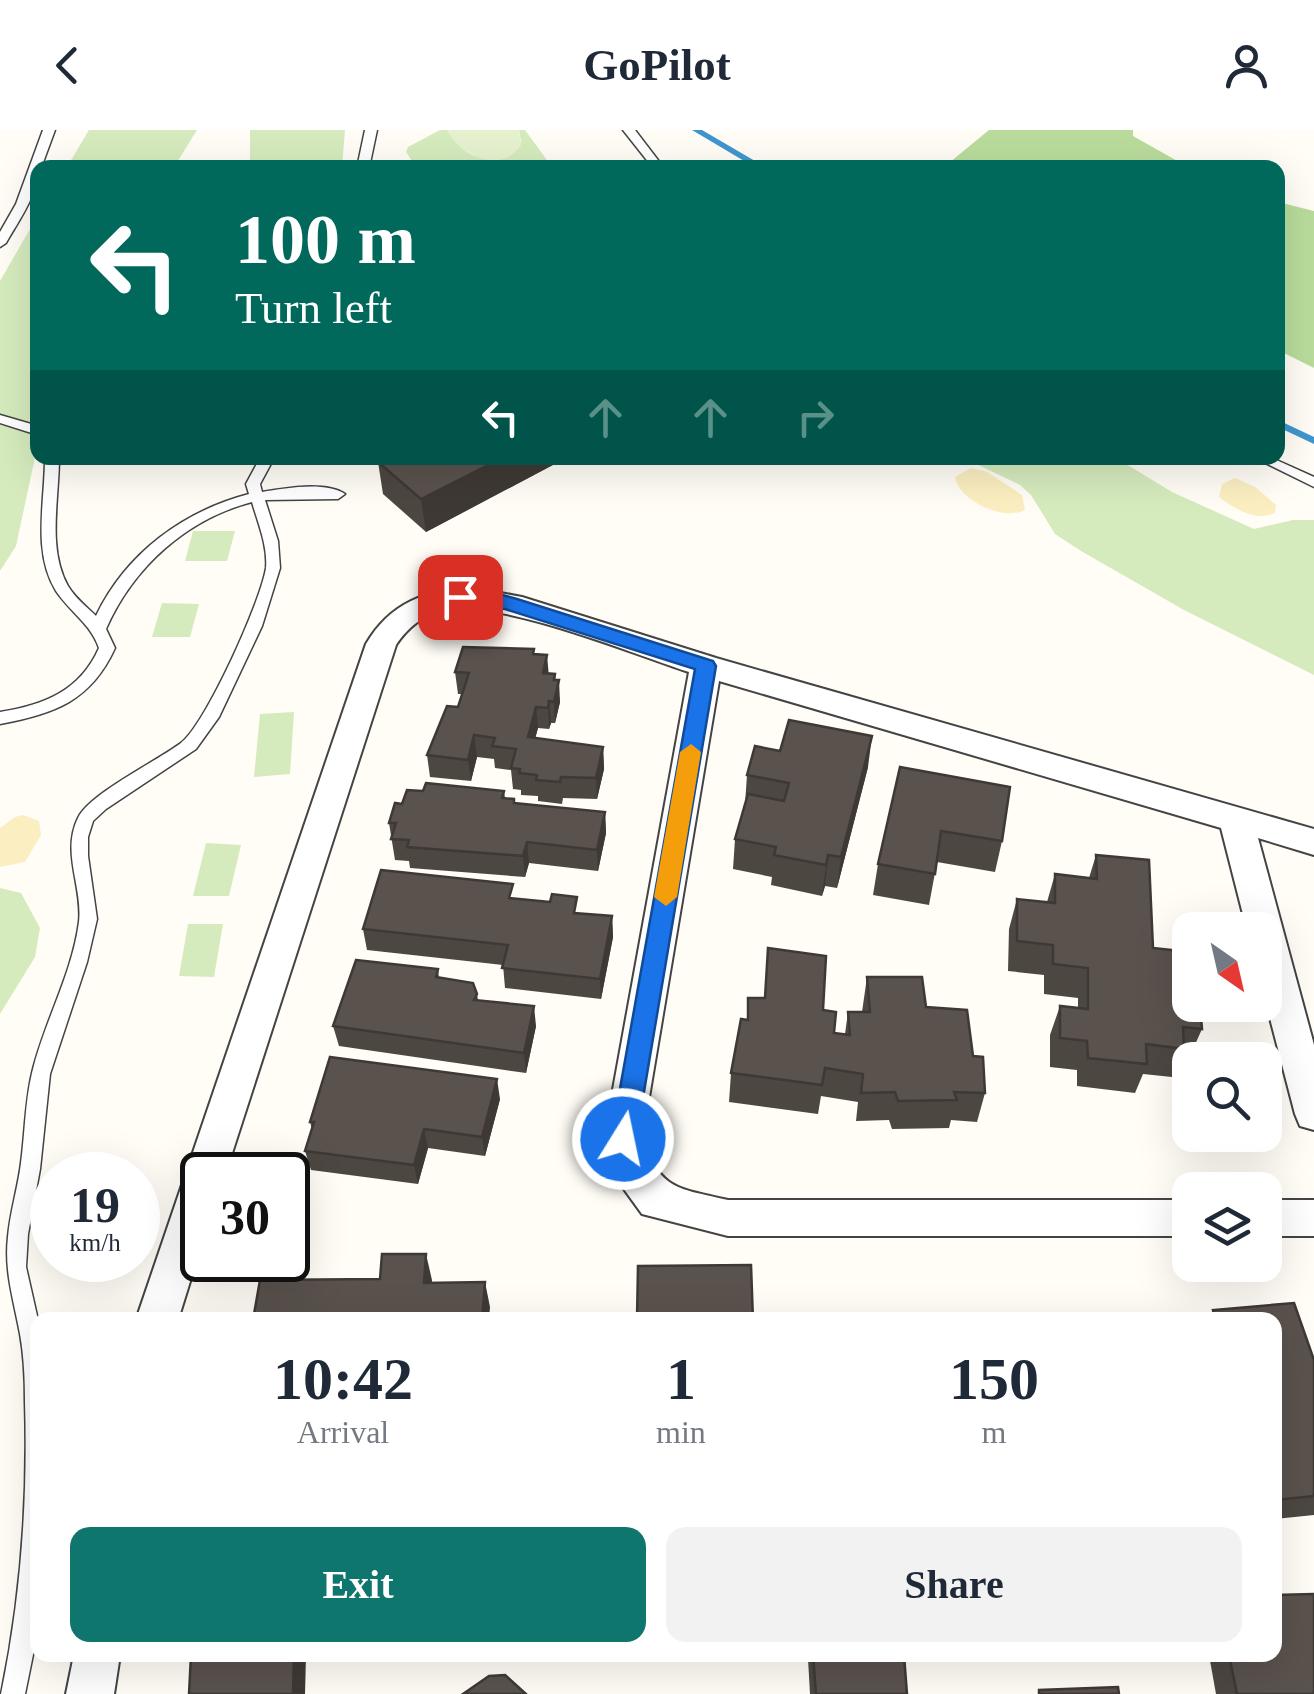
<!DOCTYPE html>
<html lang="en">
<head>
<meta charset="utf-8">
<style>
  body { margin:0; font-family:Georgia,serif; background:#f2f2f3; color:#1f2937; height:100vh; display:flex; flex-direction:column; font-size:38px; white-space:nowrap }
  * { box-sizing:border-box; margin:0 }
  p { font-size:32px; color:#747a83 }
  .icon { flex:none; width:55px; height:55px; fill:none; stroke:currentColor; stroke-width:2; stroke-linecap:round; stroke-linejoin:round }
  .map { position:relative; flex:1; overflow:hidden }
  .sheet { position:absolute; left:30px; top:1182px; width:1252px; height:350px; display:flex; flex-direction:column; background:#fff; border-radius:20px; box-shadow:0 10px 40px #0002 }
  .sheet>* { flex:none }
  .guide { position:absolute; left:30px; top:30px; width:1255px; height:305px; border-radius:20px; box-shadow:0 10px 40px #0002; background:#00695c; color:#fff; overflow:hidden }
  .needle { width:65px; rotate:146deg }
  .fabs { position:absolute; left:1172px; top:782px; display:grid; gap:20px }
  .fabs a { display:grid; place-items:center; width:110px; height:110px; border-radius:20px; background:#fff; box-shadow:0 10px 40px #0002; font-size:50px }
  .speed { position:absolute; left:30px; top:1022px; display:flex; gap:20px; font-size:50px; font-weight:700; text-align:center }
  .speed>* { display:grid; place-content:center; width:130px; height:130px; border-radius:50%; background:#fff; box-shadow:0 10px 40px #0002; line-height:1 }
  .speed small { font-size:25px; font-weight:400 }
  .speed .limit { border:5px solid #111; border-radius:15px; background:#fff; color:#111 }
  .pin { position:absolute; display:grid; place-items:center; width:85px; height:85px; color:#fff; margin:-42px; border-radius:20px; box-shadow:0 5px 15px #0006 }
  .me { position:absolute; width:110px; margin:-55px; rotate:10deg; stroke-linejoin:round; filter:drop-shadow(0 0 8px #0008) }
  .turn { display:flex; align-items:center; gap:35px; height:210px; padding:0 40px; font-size:45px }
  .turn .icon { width:130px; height:130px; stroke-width:2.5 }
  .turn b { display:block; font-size:70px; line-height:85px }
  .lanes { display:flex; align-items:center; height:95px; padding:0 40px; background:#0003; justify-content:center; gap:50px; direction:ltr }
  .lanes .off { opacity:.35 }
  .eta { display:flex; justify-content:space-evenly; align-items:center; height:170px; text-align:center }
  .eta b { font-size:60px; font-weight:600; line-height:70px }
  .cta { display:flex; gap:20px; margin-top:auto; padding:20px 40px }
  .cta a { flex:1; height:115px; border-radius:20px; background:#0f766e; color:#fff; font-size:40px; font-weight:600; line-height:115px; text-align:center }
  .cta a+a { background:#f2f2f3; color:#1f2937 }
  header { display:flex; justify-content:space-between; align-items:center; height:130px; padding:0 40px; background:#fff; font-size:45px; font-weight:600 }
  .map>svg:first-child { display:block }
</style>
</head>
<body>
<header><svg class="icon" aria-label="back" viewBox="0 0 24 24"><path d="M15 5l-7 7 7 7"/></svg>GoPilot<svg class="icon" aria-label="person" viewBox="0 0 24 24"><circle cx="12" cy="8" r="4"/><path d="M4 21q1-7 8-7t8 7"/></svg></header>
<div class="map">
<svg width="1314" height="1564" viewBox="0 0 1314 1564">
  <rect width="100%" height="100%" fill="#fffdf5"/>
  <g fill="#d5ebbd">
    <polygon points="89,0 197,0 174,37 67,37"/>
    <polygon points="250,0 345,0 342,37 250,37"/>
    <path d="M440,0H447C470,34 490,36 521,12L519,0H525L552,37H416L406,22L408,17Z"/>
    <polygon points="37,87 37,318 16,416 0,441 0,151"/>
    <polygon points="964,328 1116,328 1172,362 1254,399 1293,390 1314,390 1314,545 1184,480 1081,421 1055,404 1031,365 1020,355"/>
    <polygon points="193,401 235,401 227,431 185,431"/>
    <polygon points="162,473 199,474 190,507 152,507"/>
    <polygon points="294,582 290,644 254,647 260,584"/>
    <polygon points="206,713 241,715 229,766 193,766"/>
    <polygon points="0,758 21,763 40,798 35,827 0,884"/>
    <polygon points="188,794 223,794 214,847 179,846"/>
  </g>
  <g fill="#b9dc9c">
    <polygon points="989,0 1133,0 1133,6 1188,37 944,37"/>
    <polygon points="1278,72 1314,81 1314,238 1278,220"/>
  </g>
  <g fill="#fbeec1">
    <path d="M971,338L987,342L1022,365L1025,380C1004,392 958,370 955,347Z"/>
    <path d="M1235,348L1255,357L1276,375L1275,383C1256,392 1235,379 1219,367L1222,354Z"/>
    <polygon points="23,685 39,691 41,705 25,732 0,737 0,698 15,687"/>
  </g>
  <path fill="#e6f2cf" d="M447,0H519L521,15C501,46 460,25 447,0Z"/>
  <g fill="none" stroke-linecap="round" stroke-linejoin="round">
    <g fill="#3f96cf" fill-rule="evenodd">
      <polygon points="692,0 702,0 767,38 756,38"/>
      <polygon points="1278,290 1314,307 1314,314 1278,297"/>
    </g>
    <g stroke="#444" stroke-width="3">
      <g id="service">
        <path d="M43,0H55L41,38H38C38,65 19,90 6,113L0,117V102L16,74Z"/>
        <polygon points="365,0 377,0 369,38 357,38"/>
        <polygon points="623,0 635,0 664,38 653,38"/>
        <polygon points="0,285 38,296 38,305 0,293"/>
        <path d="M45,328H59C59,369 47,419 68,456C75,468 87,477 96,486C126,423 184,381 249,364L246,354L260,328H274L260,354L262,362C285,358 326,351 345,364L338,369L265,370L278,411L280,438L262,496L219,587L196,619L106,679L93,691L88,707V726L97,789L87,832L50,944L40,1039L28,1104L26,1137L38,1190V1500L25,1564H1C21,1468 28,1370 25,1272C25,1250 24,1226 20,1204C14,1171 4,1141 8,1107C10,1082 18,1058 21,1033C25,1004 25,972 32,943C44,892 72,845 79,792C83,757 61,723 78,688C89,664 157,631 181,613C206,594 261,471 266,438C268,416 258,393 252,372C187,389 133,437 106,499L115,518C91,571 54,584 0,594V582C44,575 80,561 99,518C91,494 70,482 56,461C32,422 45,372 45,328Z"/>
        <polygon points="1255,328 1272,328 1314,347 1314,357"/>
      </g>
    </g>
    <g stroke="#444" stroke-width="4">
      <g id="minor">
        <path d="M474,458L522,467L716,528L1314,699V725L1258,708L1314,915V1000L1300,996L1295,984L1265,869V800H1247L1221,698L719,551L642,1009C661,1061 678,1058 728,1070H1190V1106H728L642,1084L621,1055L604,1009L689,542C631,523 500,469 444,480C424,484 407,498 396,515L225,1045H202V1113L178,1190H136L366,514C390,473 426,459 474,458Z"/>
        <rect x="1265" y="1070" width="49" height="36"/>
        <polygon points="74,1525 120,1525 114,1564 66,1564"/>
      </g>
    </g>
    <use href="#service" fill="#fff" fill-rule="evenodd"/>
    <use href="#minor" fill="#fff" fill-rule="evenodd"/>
  </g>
  <g fill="#4d4742">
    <polygon points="566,328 426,402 383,364 378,332"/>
    <polygon points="534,519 534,524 549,544 556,550 560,572 555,593 551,593 549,599 538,598 535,608 603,617 604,639 597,669 563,668 562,674 538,671 538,666 521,665 521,660 513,659 511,640 495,638 494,629 477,627 471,651 430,647 427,625 458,577 462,564 458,564 455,542"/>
    <polygon points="868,637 837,758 825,756 822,766 771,755 772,747 733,739 735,709 745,674 747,645"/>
    <polygon points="900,637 1002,711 995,742 937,732 929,775 873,765 878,734"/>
    <polygon points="423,661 504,661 505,668 515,673 605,682 606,703 598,741 529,733 525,747 410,738 409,731 395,730 389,693 402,674"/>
    <polygon points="1096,725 1153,818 1182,854 1202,899 1189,928 1181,927 1172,947 1143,944 1135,963 1077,956 1077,940 1050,937 1050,905 1060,876 1078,878 1078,868 1044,864 1044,845 1008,841 1009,799 1017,769 1047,772 1055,744 1089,748"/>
    <polygon points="515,769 578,783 612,786 613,807 601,869 505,858 503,835 367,820 363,799"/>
    <polygon points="438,839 439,848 477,864 478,870 536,896 526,943 339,916 333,896"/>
    <polygon points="867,847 926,877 973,926 985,963 977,992 951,990 949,998 892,999 889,990 856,991 858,972 821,966 818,984 729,972 731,943 747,890 748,868 823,880 834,903 845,904 848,882 862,882"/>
    <polygon points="500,969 485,1026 428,1018 418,1054 311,1040 305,1021 312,999 310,992"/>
    <polygon points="1294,1173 1314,1230 1314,1385 1275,1389 1275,1190 1207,1190 1213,1180"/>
    <polygon points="809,1525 904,1525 907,1564 810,1564 808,1529"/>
    <polygon points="1209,1525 1275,1525 1314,1564 1216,1564"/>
  </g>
  <g fill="#3f3936">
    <polygon points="502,328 566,328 426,402 421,369"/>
    <polygon points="547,525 549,547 543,543"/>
    <polygon points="555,544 556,560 559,550 560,572 555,593 554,572"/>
    <polygon points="549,571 551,593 549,599 548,578"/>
    <polygon points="536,577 538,598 530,628 528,607"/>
    <polygon points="474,605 477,627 471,651 468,630"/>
    <polygon points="872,606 868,637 837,758 841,727"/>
    <polygon points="603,617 604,639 597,669 596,648"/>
    <polygon points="605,682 606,703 598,741 597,720"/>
    <polygon points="527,712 529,733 525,747 523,726"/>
    <polygon points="828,725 825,756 822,766 826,735"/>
    <polygon points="612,786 613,807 601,869 600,849"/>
    <polygon points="534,876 536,896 526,943 524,923"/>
    <polygon points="497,949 500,969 485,1026 482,1007"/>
    <polygon points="424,999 428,1018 418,1054 414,1035"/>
    <polygon points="426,1124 432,1150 430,1178 424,1153"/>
    <polygon points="485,1152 490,1177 489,1190 482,1190"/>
    <polygon points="294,1525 306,1525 305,1564 293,1564"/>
  </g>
  <g fill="#5a524d" stroke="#3f3936" stroke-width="2.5">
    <polygon points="387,328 502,328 421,369 378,332"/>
    <polygon points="463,517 534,519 533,524 547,525 543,543 555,544 554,550 559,550 554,572 549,571 548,578 536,577 528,607 603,617 596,648 561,647 560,652 536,650 537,645 519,643 520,639 511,638 516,619 492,616 495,608 474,605 468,630 427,625 447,576 458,577 469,543 455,542"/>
    <polygon points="789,590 872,606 841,727 828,725 826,735 774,725 776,717 735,709 748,664 784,671 789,653 747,645 755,616 780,621"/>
    <polygon points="900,637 1010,657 1002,711 941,701 935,744 878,734"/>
    <polygon points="426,653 504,661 502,668 514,669 514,673 605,682 597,720 527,712 523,726 407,717 409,710 391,709 396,693 389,693 395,673 402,674 407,660 423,661"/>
    <polygon points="1096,725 1149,730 1153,818 1180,821 1182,854 1190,855 1190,875 1200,875 1202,899 1183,897 1184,919 1146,914 1147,934 1088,928 1087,911 1060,908 1060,876 1088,879 1088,838 1053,834 1053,815 1017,811 1017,769 1055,773 1055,744 1097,749"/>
    <polygon points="381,740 513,754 509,768 550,772 552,764 577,767 574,783 612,786 600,849 502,838 508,815 363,799"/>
    <polygon points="768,818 826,826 823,880 836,882 834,903 850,905 848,882 870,882 867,847 922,847 926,877 967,880 973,926 983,927 985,963 954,962 957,970 898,971 895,962 861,963 863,944 825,938 822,955 731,943 741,889 748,890 748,868 765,868"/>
    <polygon points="356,830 438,839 436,847 473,853 477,864 474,870 534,876 524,923 333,896"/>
    <polygon points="330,927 497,949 482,1007 424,999 414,1035 305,1021 314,992 310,992"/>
    <polygon points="382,1124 426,1124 424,1153 485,1152 482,1190 253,1190 260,1150 380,1149"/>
    <polygon points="751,1135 753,1190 637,1190 638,1136"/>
    <polygon points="1294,1173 1314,1230 1314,1366 1275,1370 1275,1190 1216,1190 1213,1180"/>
    <polygon points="1314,1464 1314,1564 1237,1564 1229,1525 1275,1525 1275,1465"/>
    <polygon points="191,1525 294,1525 293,1564 189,1564"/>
    <polygon points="813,1525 904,1525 907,1564 816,1564"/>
    <polygon points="505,1545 526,1564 463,1564 489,1546"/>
    <polygon points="1118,1557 1119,1564 1039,1564 1039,1560"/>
  </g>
  <polygon fill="#1a73e8" stroke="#114b97" stroke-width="2.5" points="460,461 488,461 517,469 713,531 716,536 636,1009 632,1017 623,1020 614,1017 611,1009 695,539 505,479 453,472 453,463"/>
  <polygon fill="#f59e0b" points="691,614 701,622 677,767 666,776 654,767 680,622"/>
</svg>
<div class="fabs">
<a><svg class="needle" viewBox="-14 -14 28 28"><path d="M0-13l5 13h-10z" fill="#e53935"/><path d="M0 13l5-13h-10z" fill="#747a83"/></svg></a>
<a><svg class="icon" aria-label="search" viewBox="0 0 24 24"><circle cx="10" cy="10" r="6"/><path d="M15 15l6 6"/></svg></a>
<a><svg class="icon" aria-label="layers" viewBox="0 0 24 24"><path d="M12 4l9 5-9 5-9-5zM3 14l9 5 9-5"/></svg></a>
</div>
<div class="speed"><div>19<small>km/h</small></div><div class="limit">30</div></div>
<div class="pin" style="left:460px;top:467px;background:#d93025"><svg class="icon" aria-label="arrive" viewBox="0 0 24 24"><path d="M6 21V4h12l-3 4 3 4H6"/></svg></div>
<svg class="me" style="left:623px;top:1009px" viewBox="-20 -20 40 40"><circle r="17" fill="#1a73e8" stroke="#fff" stroke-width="3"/><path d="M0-11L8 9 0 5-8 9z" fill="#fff"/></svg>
<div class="guide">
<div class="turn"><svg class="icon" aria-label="left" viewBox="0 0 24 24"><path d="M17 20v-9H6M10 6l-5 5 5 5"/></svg><div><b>100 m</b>Turn left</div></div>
<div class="lanes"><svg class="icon" aria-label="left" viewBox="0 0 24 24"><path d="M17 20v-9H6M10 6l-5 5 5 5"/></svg><svg class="icon off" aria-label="ahead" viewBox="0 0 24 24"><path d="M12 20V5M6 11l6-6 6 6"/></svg><svg class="icon off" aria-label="ahead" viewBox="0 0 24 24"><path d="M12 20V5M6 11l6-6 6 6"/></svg><svg class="icon off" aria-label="right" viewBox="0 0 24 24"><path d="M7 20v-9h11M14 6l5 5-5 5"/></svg></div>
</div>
<section class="sheet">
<div class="eta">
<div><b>10:42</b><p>Arrival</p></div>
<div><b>1</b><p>min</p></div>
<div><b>150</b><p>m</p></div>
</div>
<div class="cta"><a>Exit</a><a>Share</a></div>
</section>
</div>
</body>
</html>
